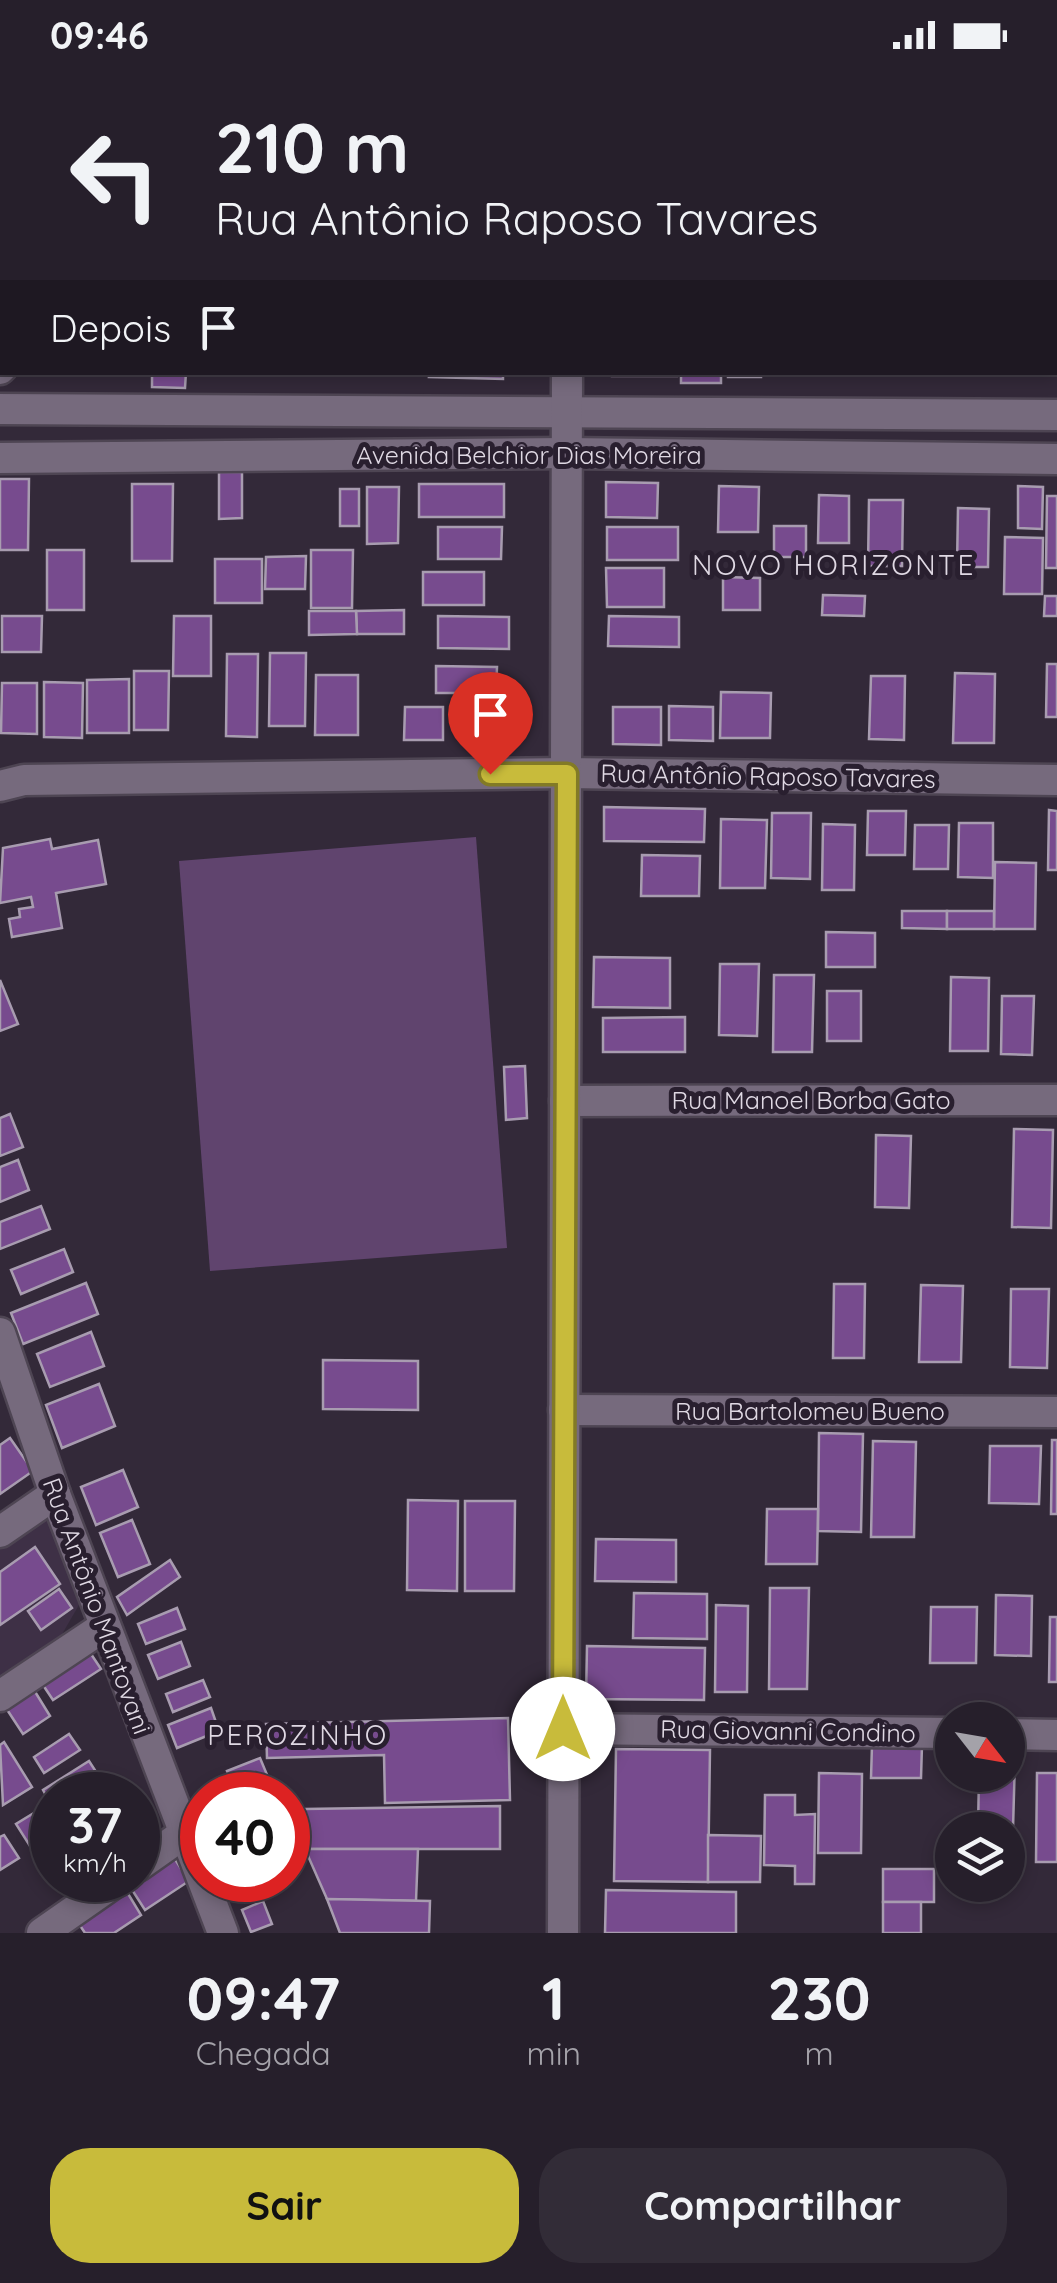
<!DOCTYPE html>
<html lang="pt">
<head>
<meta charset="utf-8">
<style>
  body { margin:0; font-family:Quicksand,sans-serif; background:#322c37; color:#f1f3f6; height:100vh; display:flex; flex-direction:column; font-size:38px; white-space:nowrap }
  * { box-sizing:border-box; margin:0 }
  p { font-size:32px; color:#a4a2a9 }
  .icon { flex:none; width:55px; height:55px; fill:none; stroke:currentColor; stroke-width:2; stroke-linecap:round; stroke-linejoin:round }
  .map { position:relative; height:1863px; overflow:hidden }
  .details { display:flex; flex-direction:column; background:#261f2b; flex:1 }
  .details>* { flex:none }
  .top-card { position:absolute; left:0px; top:0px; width:1058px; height:305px; box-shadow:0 5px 15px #0003,0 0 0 2px #423d47; background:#261f2b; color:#f1f3f6; overflow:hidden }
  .needle { width:65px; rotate:121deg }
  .tools { position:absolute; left:935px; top:1632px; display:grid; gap:20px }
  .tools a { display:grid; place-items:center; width:90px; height:90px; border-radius:50%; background:#261f2b; box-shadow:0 5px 15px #0003,0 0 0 2px #423d47; font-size:50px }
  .speed { position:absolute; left:30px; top:1702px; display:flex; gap:20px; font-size:50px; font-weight:700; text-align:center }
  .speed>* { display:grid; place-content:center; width:130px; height:130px; border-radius:50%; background:#261f2b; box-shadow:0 5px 15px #0003,0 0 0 2px #423d47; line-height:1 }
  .speed small { font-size:25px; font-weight:400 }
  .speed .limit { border:15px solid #d22; background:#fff; color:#111 }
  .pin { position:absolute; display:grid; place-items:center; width:85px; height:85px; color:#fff; margin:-102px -42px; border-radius:50% 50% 50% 0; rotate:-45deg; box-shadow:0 0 10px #0007 }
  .pin .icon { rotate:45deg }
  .me { position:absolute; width:110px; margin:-55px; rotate:0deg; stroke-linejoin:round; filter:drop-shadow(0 0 8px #0008) }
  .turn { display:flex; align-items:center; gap:35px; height:210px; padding:0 50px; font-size:45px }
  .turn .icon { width:130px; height:130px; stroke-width:2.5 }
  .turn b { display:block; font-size:70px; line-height:85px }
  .then { display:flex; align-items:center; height:95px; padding:0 50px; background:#0003; gap:20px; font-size:38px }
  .eta { display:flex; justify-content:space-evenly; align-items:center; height:170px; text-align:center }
  .eta b { font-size:60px; font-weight:800; line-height:70px }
  .primary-button { display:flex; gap:20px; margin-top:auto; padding:20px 50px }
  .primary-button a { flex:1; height:115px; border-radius:40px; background:#c8bb3b; color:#111; font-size:40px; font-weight:800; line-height:115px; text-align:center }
  .primary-button a+a { background:#322c37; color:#f1f3f6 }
  .status { display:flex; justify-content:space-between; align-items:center; height:70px; padding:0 50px; background:#261f2b; direction:ltr }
  .status svg { height:28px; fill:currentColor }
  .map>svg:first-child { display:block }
</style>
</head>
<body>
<div class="status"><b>09:46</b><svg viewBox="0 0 49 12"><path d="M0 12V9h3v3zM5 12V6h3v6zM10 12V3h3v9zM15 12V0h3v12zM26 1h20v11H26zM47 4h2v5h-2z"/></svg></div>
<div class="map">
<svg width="1057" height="1863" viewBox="0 0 1057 1863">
  <rect width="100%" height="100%" fill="#332939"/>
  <polygon fill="#3e3046" points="48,1450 83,1528 61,1566 0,1606 0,1472 29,1453"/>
  <polygon fill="#60446e" points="476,767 507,1178 210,1201 179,791"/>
  <g fill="#774b8e" stroke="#a89cb0" stroke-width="2.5">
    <rect x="1055" y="61" width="2" height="65"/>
    <rect x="1055" y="215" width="2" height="82"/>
    <polygon points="0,220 2,224 2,263 0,260"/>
    <polygon points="152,302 186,302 185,318 152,317"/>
    <polygon points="430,302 503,302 503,309 429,307"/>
    <rect x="612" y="302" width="65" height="4"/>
    <rect x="681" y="302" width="40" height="11"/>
    <rect x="728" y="302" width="33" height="5"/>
    <polygon points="219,402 242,402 242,448 219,449"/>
    <polygon points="0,409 29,409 28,480 0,480"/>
    <polygon points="606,412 658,413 657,448 606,447"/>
    <polygon points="132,414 173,414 172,491 132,491"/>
    <rect x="419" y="414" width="85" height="33"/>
    <polygon points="719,416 759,417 758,462 718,462"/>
    <polygon points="1018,416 1043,417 1042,459 1018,458"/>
    <polygon points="367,417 399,417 398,473 367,474"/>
    <rect x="340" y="419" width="19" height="37"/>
    <polygon points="819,425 849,426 849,473 818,473"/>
    <polygon points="1047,426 1057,426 1057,498 1046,498"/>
    <polygon points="869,430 903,430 902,496 868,496"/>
    <polygon points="958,438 989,439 988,497 957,497"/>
    <rect x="774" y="456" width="32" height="31"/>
    <polygon points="438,457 502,457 501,489 438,489"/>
    <rect x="607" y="457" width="71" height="33"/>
    <polygon points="1005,467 1043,468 1042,524 1004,524"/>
    <rect x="47" y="480" width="37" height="60"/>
    <polygon points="311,480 353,480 352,538 311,538"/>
    <polygon points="306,486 305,519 265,519 266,487"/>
    <rect x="215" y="489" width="47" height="44"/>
    <polygon points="606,498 664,498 664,537 607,537"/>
    <rect x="423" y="502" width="61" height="33"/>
    <polygon points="723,507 760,508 760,540 723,540"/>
    <polygon points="823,525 865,526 864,546 822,545"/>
    <polygon points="1045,526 1057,526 1057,546 1044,546"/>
    <polygon points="404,540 404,564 357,564 356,541"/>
    <polygon points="309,541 356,541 357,564 309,565"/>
    <polygon points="2,546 42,546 41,582 2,582"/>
    <polygon points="174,546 211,546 211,606 173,606"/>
    <polygon points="438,546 509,547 509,579 438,578"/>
    <polygon points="609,546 679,547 679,577 608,576"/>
    <polygon points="270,583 306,583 305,656 269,656"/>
    <polygon points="227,584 258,584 257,667 226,666"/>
    <polygon points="1047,594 1057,594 1057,647 1046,647"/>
    <polygon points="436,596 497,597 496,623 436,623"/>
    <polygon points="134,601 169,601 168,660 134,660"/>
    <polygon points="955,603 995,604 994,673 953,673"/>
    <polygon points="316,605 358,605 358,665 315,665"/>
    <polygon points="871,606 905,606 904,670 869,669"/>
    <polygon points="129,609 129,663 87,663 87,610"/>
    <polygon points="44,612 83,613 82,668 44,667"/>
    <polygon points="2,613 37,613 37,664 1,663"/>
    <polygon points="721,622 771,623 770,668 720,668"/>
    <polygon points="669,636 713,637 713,671 669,670"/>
    <polygon points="405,637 443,637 443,670 404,670"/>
    <polygon points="613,637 661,637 661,675 613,674"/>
    <polygon points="604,737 705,739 704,772 604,771"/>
    <polygon points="1049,740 1057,741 1057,800 1048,800"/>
    <polygon points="868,741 906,741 905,785 867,785"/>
    <polygon points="772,743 811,743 810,809 771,808"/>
    <polygon points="721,749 767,750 765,818 720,818"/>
    <polygon points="959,753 993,753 993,808 958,807"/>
    <polygon points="823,754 855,755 854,820 822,820"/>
    <polygon points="915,755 949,755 948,799 914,799"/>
    <polygon points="50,769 52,779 98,770 106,814 56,823 62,858 12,867 9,849 20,847 19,839 33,837 31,827 0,833 3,778"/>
    <polygon points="642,785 700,786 699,826 641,826"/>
    <polygon points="995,792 1036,793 1035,859 994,859"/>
    <polygon points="902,841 947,841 947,859 902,858"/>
    <rect x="947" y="841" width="47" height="18"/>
    <polygon points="826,862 875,863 875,897 826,897"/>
    <polygon points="594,887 670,888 670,938 593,937"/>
    <polygon points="720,894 759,894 757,966 719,965"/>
    <polygon points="774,905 814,905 812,982 773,982"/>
    <polygon points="951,907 989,908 988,981 950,981"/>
    <polygon points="0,910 18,954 0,961"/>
    <rect x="827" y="921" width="34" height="50"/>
    <polygon points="1002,926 1034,926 1032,985 1001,984"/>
    <polygon points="685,947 685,982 603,982 603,948"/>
    <polygon points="525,996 527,1048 506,1050 504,997"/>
    <polygon points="10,1044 23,1077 0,1086 0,1048"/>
    <polygon points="1014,1059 1053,1060 1051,1158 1012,1157"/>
    <polygon points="876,1065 911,1066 909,1138 875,1137"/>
    <polygon points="18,1090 29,1120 0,1132 0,1097"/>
    <polygon points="41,1136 50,1159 0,1179 0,1152"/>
    <polygon points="64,1179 73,1202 21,1224 11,1200"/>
    <polygon points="86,1213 98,1244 23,1274 11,1243"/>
    <polygon points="834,1214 865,1214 864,1288 833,1288"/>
    <polygon points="921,1215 963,1216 961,1292 919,1292"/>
    <polygon points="1011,1219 1049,1219 1047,1298 1010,1297"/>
    <polygon points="91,1262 104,1296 50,1317 37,1284"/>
    <polygon points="323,1290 418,1291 418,1340 323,1339"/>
    <polygon points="99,1314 115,1356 62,1378 46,1335"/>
    <polygon points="819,1363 863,1364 861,1462 818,1461"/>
    <polygon points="10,1368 33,1401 0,1424 0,1375"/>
    <polygon points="1052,1370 1057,1370 1057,1444 1051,1444"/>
    <polygon points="873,1371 916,1372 914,1467 871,1467"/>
    <polygon points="990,1376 1041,1376 1039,1434 989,1433"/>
    <polygon points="123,1400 138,1437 96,1455 81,1417"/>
    <polygon points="408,1430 458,1431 457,1521 407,1520"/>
    <polygon points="465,1431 515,1431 514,1521 465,1521"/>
    <polygon points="767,1439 818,1439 817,1494 766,1494"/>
    <polygon points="132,1450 150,1494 118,1507 100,1463"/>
    <polygon points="596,1469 676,1470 676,1512 595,1511"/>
    <polygon points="35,1477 60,1514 0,1555 0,1502"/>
    <polygon points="170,1490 180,1507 127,1545 117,1527"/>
    <polygon points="770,1518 809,1518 807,1619 769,1619"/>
    <polygon points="59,1519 72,1538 41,1560 28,1541"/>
    <polygon points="634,1523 707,1524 707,1569 633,1568"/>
    <polygon points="996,1525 1032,1526 1031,1586 995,1585"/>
    <polygon points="716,1535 748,1536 747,1622 715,1622"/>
    <polygon points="931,1537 977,1537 976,1593 930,1593"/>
    <polygon points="177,1538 185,1559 146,1574 138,1554"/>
    <polygon points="1050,1547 1057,1547 1057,1612 1049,1612"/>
    <polygon points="181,1572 190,1596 158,1609 148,1585"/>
    <polygon points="587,1576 705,1578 704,1630 586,1629"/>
    <polygon points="91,1584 101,1599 53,1630 43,1615"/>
    <polygon points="203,1610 210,1627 173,1642 166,1624"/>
    <polygon points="34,1620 50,1646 23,1664 6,1638"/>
    <polygon points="211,1638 219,1661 177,1678 168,1655"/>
    <polygon points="508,1648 510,1730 385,1733 384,1685 267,1688 266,1654"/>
    <polygon points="69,1664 80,1680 44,1703 34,1687"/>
    <polygon points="4,1672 32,1717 3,1735 0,1675"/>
    <polygon points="872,1675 922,1675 921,1708 871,1708"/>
    <polygon points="616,1679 710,1680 708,1812 614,1811"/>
    <polygon points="260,1688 270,1712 237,1725 227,1701"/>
    <polygon points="1008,1688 1015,1688 1013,1759 978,1759 979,1705 1008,1705"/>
    <polygon points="89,1691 111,1725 52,1725 52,1736 43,1720"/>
    <polygon points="819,1703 862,1704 861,1783 818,1783"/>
    <polygon points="1037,1703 1057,1703 1057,1792 1036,1792"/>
    <polygon points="765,1725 795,1725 795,1745 815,1744 814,1814 795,1814 795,1796 764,1795"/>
    <polygon points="500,1736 500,1779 305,1779 290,1744 304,1739"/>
    <polygon points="42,1738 52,1762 30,1776 16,1754"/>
    <polygon points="288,1744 305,1779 288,1786"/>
    <polygon points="4,1765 19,1788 0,1800 0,1767"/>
    <polygon points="708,1765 761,1766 760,1812 708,1812"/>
    <polygon points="305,1779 418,1779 416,1831 327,1829"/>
    <polygon points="171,1783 189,1811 145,1840 127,1812 138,1810"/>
    <rect x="883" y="1799" width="51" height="33"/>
    <polygon points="124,1817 141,1845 114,1863 85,1863 75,1848"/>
    <polygon points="606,1820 736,1822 736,1863 605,1863"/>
    <polygon points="327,1829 430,1831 429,1863 340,1863"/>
    <polygon points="263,1831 272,1854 251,1862 242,1840"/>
    <rect x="883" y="1832" width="38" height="31"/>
  </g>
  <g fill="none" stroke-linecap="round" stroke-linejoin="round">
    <g stroke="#4e4553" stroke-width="35">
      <g id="minor">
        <polyline points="24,0 25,2"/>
        <polyline points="273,0 275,2"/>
        <polyline points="467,2 468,0"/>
        <polyline points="568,2 568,0"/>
        <polyline points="1055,21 1057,21"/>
        <polyline points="0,299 2,297"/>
        <polyline points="0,339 1057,345"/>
        <polyline points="0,388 567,383 1057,389"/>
        <polyline points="0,716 24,710 567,703 1057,710"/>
        <polyline points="565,1031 1057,1030"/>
        <polyline points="0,1263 55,1424 223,1863"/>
        <polyline points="564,1340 1057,1342"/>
        <polyline points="0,1462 55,1424"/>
        <polyline points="0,1626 105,1556"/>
        <polyline points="563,1659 952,1663"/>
        <polyline points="1008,1664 1057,1665"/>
        <polyline points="138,1796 182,1765"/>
        <polyline points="42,1863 118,1810"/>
        <polyline points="563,1863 567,302"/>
      </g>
    </g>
    <use href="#minor" stroke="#766a7d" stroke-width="30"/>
  </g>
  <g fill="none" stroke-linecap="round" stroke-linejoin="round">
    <g stroke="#827a26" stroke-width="25">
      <polyline id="route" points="490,704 567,704 563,1659"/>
    </g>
    <use href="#route" stroke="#c8bb3b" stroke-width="18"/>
  </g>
  <g text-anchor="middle" stroke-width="10" stroke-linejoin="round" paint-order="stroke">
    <g font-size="25" fill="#dfd8e3" stroke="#291f2f">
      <text x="529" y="394">Avenida Belchior Dias Moreira</text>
      <text transform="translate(768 706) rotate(1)" y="9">Rua Antônio Raposo Tavares</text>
      <text x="811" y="1039">Rua Manoel Borba Gato</text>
      <text x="810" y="1350">Rua Bartolomeu Bueno</text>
      <text transform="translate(97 1536) rotate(70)" y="9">Rua Antônio Mantovani</text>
      <text transform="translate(788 1661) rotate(1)" y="9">Rua Giovanni Condino</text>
    </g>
    <g font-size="28" letter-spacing="2.5" fill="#dfd8e3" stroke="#291f2f">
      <text x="834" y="505">NOVO HORIZONTE</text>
      <text x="298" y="1675">PEROZINHO</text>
    </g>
  </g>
</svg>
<div class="tools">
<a><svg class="needle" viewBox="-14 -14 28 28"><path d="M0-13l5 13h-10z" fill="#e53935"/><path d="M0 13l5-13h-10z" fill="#a4a2a9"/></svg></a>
<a><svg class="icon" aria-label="layers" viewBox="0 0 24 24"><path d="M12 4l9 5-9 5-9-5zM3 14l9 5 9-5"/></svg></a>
</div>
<div class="speed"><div>37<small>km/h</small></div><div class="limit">40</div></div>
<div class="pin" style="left:490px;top:704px;background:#d93025"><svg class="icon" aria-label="arrive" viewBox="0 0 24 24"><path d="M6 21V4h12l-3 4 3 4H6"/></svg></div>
<svg class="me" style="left:563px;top:1659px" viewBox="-20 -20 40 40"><circle r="19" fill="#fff"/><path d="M0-13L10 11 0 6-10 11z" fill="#c8bb3b"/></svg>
<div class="top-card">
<div class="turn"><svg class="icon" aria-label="left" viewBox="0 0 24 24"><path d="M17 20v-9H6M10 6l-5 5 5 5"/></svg><div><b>210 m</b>Rua Antônio Raposo Tavares</div></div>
<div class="then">Depois<svg class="icon" aria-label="arrive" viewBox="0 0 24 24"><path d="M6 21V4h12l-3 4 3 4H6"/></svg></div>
</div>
</div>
<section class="details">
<div class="eta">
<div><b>09:47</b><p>Chegada</p></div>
<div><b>1</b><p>min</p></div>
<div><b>230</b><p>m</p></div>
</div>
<div class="primary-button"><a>Sair</a><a>Compartilhar</a></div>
</section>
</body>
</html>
